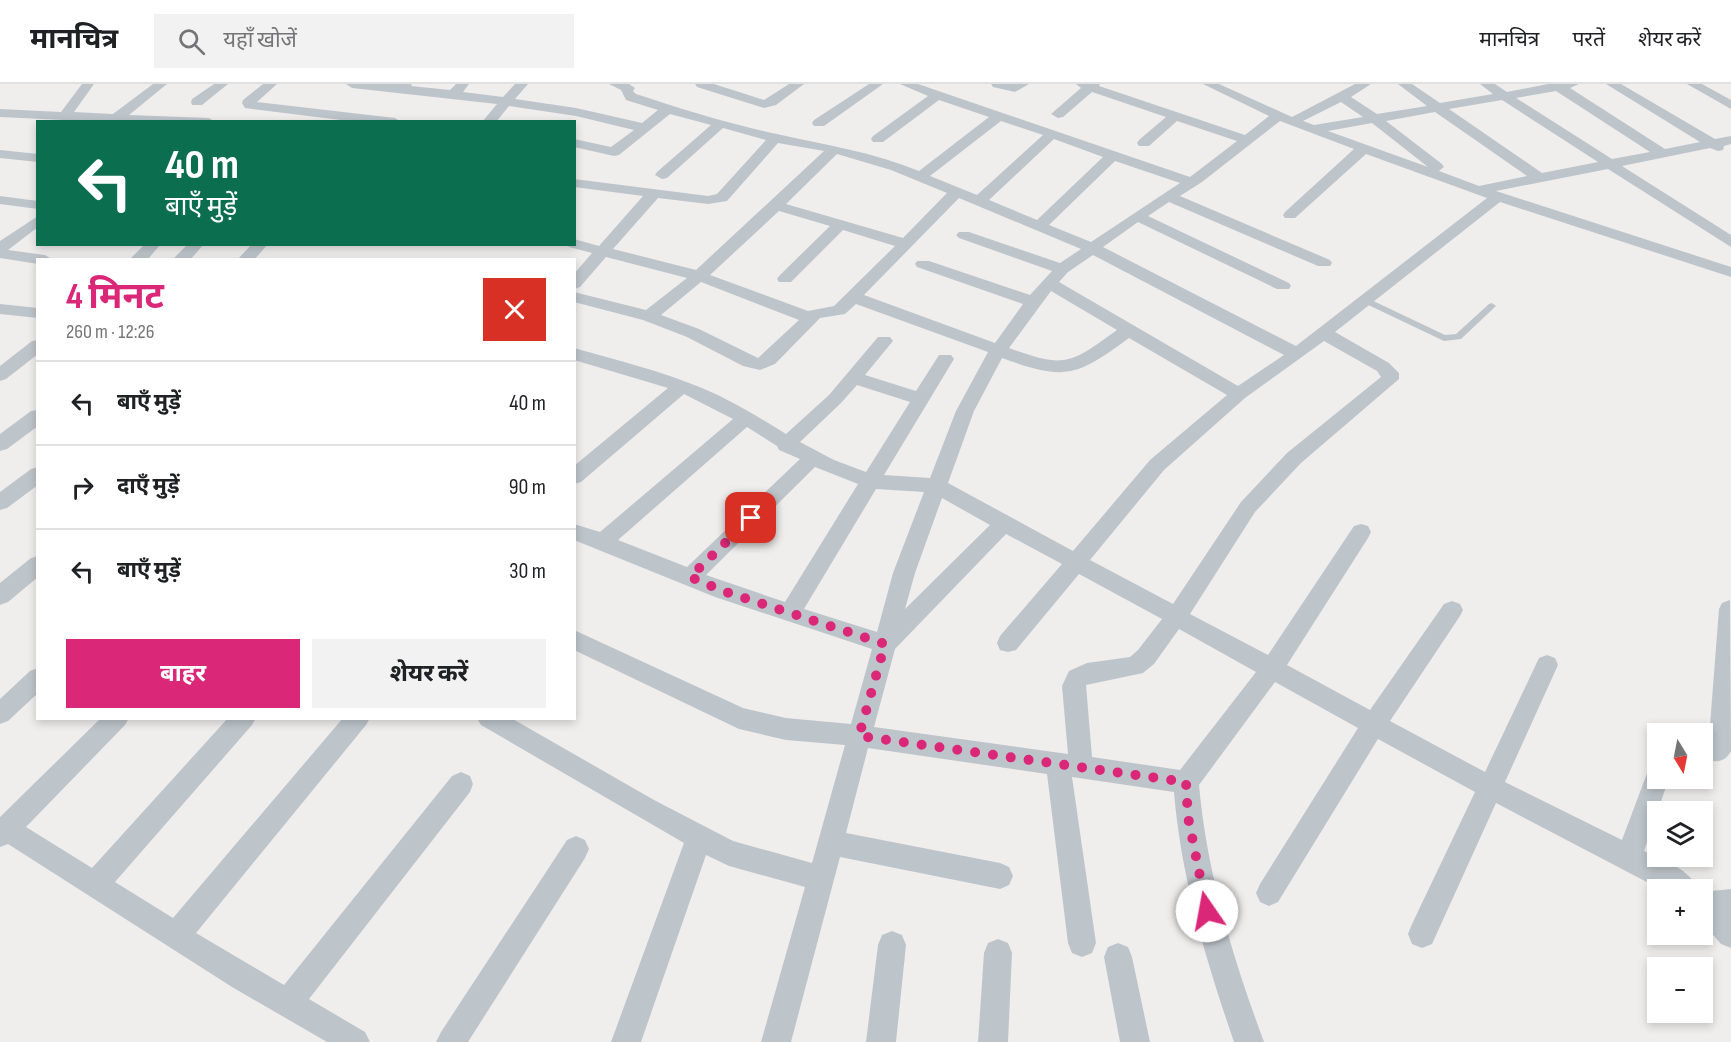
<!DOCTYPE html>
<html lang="hi">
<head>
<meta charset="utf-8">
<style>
  body { margin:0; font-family:"Sofia Sans Condensed","Noto Sans Devanagari",sans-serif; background:#f2f2f2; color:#202124; height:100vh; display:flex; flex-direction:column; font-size:22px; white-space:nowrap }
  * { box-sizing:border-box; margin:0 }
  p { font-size:20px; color:#757577 }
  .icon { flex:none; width:33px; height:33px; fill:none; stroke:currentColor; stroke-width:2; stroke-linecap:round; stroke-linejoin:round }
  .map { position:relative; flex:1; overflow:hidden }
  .sheet { position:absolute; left:36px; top:174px; width:540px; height:462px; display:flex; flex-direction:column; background:#fff; border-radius:0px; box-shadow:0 3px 9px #0003 }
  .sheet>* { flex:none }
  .guide { position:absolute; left:36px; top:36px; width:540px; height:126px; border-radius:0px; box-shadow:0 3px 9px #0003; background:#0b6e4f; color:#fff; overflow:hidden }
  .needle { width:39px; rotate:170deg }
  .tools { position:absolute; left:1647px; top:639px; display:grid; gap:12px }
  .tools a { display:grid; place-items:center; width:66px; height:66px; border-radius:0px; background:#fff; box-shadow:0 3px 9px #0003; font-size:30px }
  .pin { position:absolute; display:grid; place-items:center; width:51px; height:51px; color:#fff; margin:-26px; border-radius:12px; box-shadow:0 3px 9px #0006 }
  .me { position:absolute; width:66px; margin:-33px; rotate:348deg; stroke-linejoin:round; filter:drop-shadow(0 0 4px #0008) }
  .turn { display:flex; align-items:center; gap:21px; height:126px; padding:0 30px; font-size:27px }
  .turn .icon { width:78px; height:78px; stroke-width:2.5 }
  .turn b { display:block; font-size:42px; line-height:51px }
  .round { display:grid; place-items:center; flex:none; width:63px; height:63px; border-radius:0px; background:#f2f2f2 }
  .headline { display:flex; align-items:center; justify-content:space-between; height:102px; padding:0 30px }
  h1 { font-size:36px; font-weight:700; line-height:45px; color:#db2777 }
  .cta { display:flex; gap:12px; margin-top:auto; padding:12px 30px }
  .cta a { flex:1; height:69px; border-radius:0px; background:#db2777; color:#fff; font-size:24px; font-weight:700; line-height:69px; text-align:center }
  .cta a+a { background:#f2f2f2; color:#202124 }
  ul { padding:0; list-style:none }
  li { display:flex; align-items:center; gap:18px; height:84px; padding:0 30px; border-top:2px solid #e0e0e0 }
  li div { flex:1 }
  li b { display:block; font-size:22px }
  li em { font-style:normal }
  header { display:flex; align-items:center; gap:36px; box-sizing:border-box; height:84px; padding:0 30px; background:#fff; border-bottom:2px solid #e0e0e0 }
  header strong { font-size:28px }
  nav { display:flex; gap:33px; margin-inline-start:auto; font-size:21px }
  .search { width:420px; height:54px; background:#f2f2f2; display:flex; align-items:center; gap:15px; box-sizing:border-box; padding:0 21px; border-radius:0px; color:#757577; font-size:22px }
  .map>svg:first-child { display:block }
</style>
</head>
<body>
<header>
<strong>मानचित्र</strong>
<div class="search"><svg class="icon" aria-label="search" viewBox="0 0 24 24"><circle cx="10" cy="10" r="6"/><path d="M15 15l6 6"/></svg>यहाँ खोजें</div>
<nav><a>मानचित्र</a><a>परतें</a><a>शेयर करें</a></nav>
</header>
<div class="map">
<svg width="1731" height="958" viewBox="0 0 1731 958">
  <rect width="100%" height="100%" fill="#f0eded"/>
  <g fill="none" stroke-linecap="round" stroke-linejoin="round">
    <polygon fill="#bdc5cb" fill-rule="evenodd" points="1365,213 1445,251 1456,250 1489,220 1492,219 1496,222 1461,255 1444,257 1362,218 1361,216"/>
    <g fill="#bdc5cb" fill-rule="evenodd">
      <polygon points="82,0 94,0 74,28 113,30 153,0 167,0 129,31 209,34 215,38 105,38 0,33 0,25 61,28"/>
      <polygon points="214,0 228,0 202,21 192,21 191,18 192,15"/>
      <polygon points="263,0 277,0 257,18 395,34 401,38 357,38 245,24 242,19 243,16"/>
      <path d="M346,0H412L411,2L450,6L456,0H469L463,8L503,13L515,0H528L515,15L576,24L642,39L658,26L626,16L621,6L609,0H629L635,4L633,7L636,10C682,25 729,40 777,50C825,61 873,68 919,87L989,33L939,16L883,58H873L871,55L873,52L928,12L900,0H918L1190,93L1237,57L1177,37L1149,62H1139L1137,59L1139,56L1166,33L1092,8L1063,33L1058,34L1051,30L1081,4L1076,0H1100L1099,2L1245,51L1269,32L1203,0H1219L1292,33L1355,0H1371L1351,13L1377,30L1427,22L1398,0H1412L1440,19L1493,10L1480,0H1495L1507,8L1548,0H1579L1570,4L1665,65L1700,58L1606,0H1621L1715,55L1731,52V60L1724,62L1723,66L1718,67L1710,64L1622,82L1731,151V163L1608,85L1496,107L1731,183V193L1500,118L1335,248L1389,279L1399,289V295L1301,379L1255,428L1190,530L1268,571L1354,442L1361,440L1368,442L1371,448L1368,454L1287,581L1370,626L1444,520L1452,517L1460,520L1463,526L1460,532L1390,637L1485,688L1539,574L1547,571L1555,574L1558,581L1505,698L1622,756L1649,684L1658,681V694H1669L1644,767C1663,776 1690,785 1698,805L1702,804L1711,807L1731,805V864L1721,860L1702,838V806H1662L1496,719L1432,860L1422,864L1412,860L1408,850L1412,840L1475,708L1378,655L1278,818L1269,822L1260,818L1256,809L1260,800L1358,644L1275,598L1199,701C1207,790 1233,874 1264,958H1234C1206,876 1181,794 1174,708L1072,693L1096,859L1092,869L1082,873L1072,869L1068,859L1047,690L868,664L846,749L1000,779L1009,783L1013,792L1009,801L1000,805L840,773L791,958H761L805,803L729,782L706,771L641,958H611L684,759L481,641L477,634H511L654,716L733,757L812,779L845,661L786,656L739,645L574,566V546L743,624L786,634L851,640L872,565L715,513L574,456V440L600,448L733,335L684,310L581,398L574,400V382L668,304L574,276V264C617,276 661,287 702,304C731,316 759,333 786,350L829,311L878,253H890L893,257L865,291L916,307L939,271H951L954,275L884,391L930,394L956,327L988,268L856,220L845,230L820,234L775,280L760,286L743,282L687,253L643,236L574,218V208L646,226L687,194L606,173L580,203L574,205V190L592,169L569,163L567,160H574V155L599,162L643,112L574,103V95L708,112L717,110L766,56L723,44L667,94L662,95L655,91L657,88L711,41L670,30L619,71L614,72L574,63V55L611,63L634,46L576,32L509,22L496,38H482L497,20L352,4ZM1556,7L1650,68L1612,75L1516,14ZM1502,16L1598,78L1542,89L1449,25ZM1341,18L1363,33L1314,41L1303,37ZM1435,28L1527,92L1479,102L1439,87L1444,83L1442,80L1386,37ZM1001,37L1043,51L977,111L930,92ZM1280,37L1354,65L1285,128L1283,131L1285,134H1295L1366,70L1487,114L1296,262L1103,163L1138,138L1277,205H1289L1291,202L1289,199L1148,132L1169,118L1318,182H1330L1332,179L1330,176L1180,112L1202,98ZM1372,39L1428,83L1328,47ZM1054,55L1103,73L1037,136L989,116ZM778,59L824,67L696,186L613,165L658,114L708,120L727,117ZM837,70L891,86L947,109L903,154L786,120ZM1115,77L1180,99L1091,158L1049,141ZM959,114L1081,165L1060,179L969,148H959L956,151L959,154L1052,187L1030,211L929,177H917L915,180L917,183L1023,220L995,259L864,211ZM779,127L830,142L779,192L777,195L779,198H791L843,146L895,162L834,222L808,227L710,191ZM1093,171L1284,271L1238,302L1059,198L1068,188ZM701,198L799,236L758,274L699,245L661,231ZM1051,207L1117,246C1069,281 1065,284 1009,264ZM1129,254L1227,311L1150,376L1073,467L948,399L974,327L1002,274C1065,297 1076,293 1129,254ZM1324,257L1377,287L1381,293L1287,369L1241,418L1173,520L1090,476L1164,386L1245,314ZM857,301L910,318L866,388L834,376L800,358L841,319ZM747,343L777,362L779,366L800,375L687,483L618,456ZM815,383L858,400L785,518L706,491ZM876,405L924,408L893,489L877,548L804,525ZM942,414L990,441L905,525L915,489ZM1006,450L1062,480L1000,552L997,559L1000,566L1008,568L1016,566L1079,490L1162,535L1138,566L1130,573L1087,579L1069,587L1062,602L1068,670L874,643L895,565ZM1179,545L1256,588L1180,686L1092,673L1086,601L1143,589L1154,580Z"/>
      <polygon points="695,0 714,0 764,16 789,0 804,0 776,21 764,24 697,3"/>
      <polygon points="869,0 883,0 824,42 814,42 812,39 814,36"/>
      <polygon points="991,0 1029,0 1015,8 993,3"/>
      <polygon points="1687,0 1702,0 1731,16 1731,25"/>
      <polygon points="0,66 38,70 38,78 0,74"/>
      <polygon points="0,112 38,117 38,125 0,120"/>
      <polygon points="38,132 38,143 8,166 45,171 53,176 38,176 38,180 0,174 0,157"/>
      <polygon points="145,160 161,160 147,176 129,176"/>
      <polygon points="188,160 204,160 190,176 172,176"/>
      <polygon points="252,160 268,160 254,176 237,176"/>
      <polygon points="0,220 38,224 38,234 0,230"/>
      <polygon points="38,256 38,270 6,295 0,297 0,282 32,257"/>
      <polygon points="38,326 38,342 7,365 0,367 0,350 31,327"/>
      <polygon points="38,383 38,401 7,424 0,426 0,408 31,385"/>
      <polygon points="38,472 38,493 8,518 0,521 0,499 31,474"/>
      <path d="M1730,516L1731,667C1724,680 1715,678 1702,675V653L1709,654L1719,525L1722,519Z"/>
      <polygon points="38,584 38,609 8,637 0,640 0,615 30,587"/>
      <polygon points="101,634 129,634 125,641 26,743 92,784 228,634 256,634 252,641 115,798 173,834 343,634 370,634 366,641 196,849 284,901 452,692 461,688 470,692 473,700 470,708 309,915 365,948 370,958 327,958 232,903 8,760 0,763 0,733"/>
      <polygon points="576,752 585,756 589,765 585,774 468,958 436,958 441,948 567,756"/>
      <polygon points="892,847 902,851 906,861 896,958 866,958 878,861 882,851"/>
      <polygon points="998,855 1008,859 1012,869 1008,958 978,958 984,869 988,859"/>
      <polygon points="1118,859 1128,863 1132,873 1150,958 1120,958 1104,873 1108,863"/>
    </g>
  </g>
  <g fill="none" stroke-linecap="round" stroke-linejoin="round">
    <polyline stroke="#db2777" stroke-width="10" stroke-dasharray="0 18" points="751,434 690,493 723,507 885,560 859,652 1186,698 1188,733 1207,827"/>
  </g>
</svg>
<div class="tools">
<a><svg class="needle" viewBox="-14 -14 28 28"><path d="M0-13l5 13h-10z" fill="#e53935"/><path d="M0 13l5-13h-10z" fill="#757577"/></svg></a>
<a><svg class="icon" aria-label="layers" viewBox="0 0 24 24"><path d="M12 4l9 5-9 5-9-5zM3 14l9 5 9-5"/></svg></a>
<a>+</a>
<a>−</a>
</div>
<div class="pin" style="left:751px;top:434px;background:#d93025"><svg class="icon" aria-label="arrive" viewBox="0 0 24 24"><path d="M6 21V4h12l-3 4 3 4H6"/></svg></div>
<svg class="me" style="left:1207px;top:827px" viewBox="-20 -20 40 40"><circle r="19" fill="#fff"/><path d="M0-13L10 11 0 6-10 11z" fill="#db2777"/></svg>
<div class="guide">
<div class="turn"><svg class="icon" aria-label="left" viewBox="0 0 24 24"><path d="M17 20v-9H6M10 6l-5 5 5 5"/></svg><div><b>40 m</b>बाएँ मुड़ें</div></div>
</div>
<section class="sheet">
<div class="headline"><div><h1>4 मिनट</h1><p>260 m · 12:26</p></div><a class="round" style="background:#d93025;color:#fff"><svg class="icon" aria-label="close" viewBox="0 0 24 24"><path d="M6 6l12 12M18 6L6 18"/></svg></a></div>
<ul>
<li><svg class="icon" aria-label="left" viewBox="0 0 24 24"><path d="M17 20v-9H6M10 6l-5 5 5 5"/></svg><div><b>बाएँ मुड़ें</b></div><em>40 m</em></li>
<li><svg class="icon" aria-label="right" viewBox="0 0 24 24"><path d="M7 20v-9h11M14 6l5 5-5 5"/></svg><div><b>दाएँ मुड़ें</b></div><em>90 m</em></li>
<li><svg class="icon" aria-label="left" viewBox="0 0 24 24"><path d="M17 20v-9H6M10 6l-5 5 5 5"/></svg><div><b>बाएँ मुड़ें</b></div><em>30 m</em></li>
</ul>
<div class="cta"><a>बाहर</a><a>शेयर करें</a></div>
</section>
</div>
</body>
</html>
